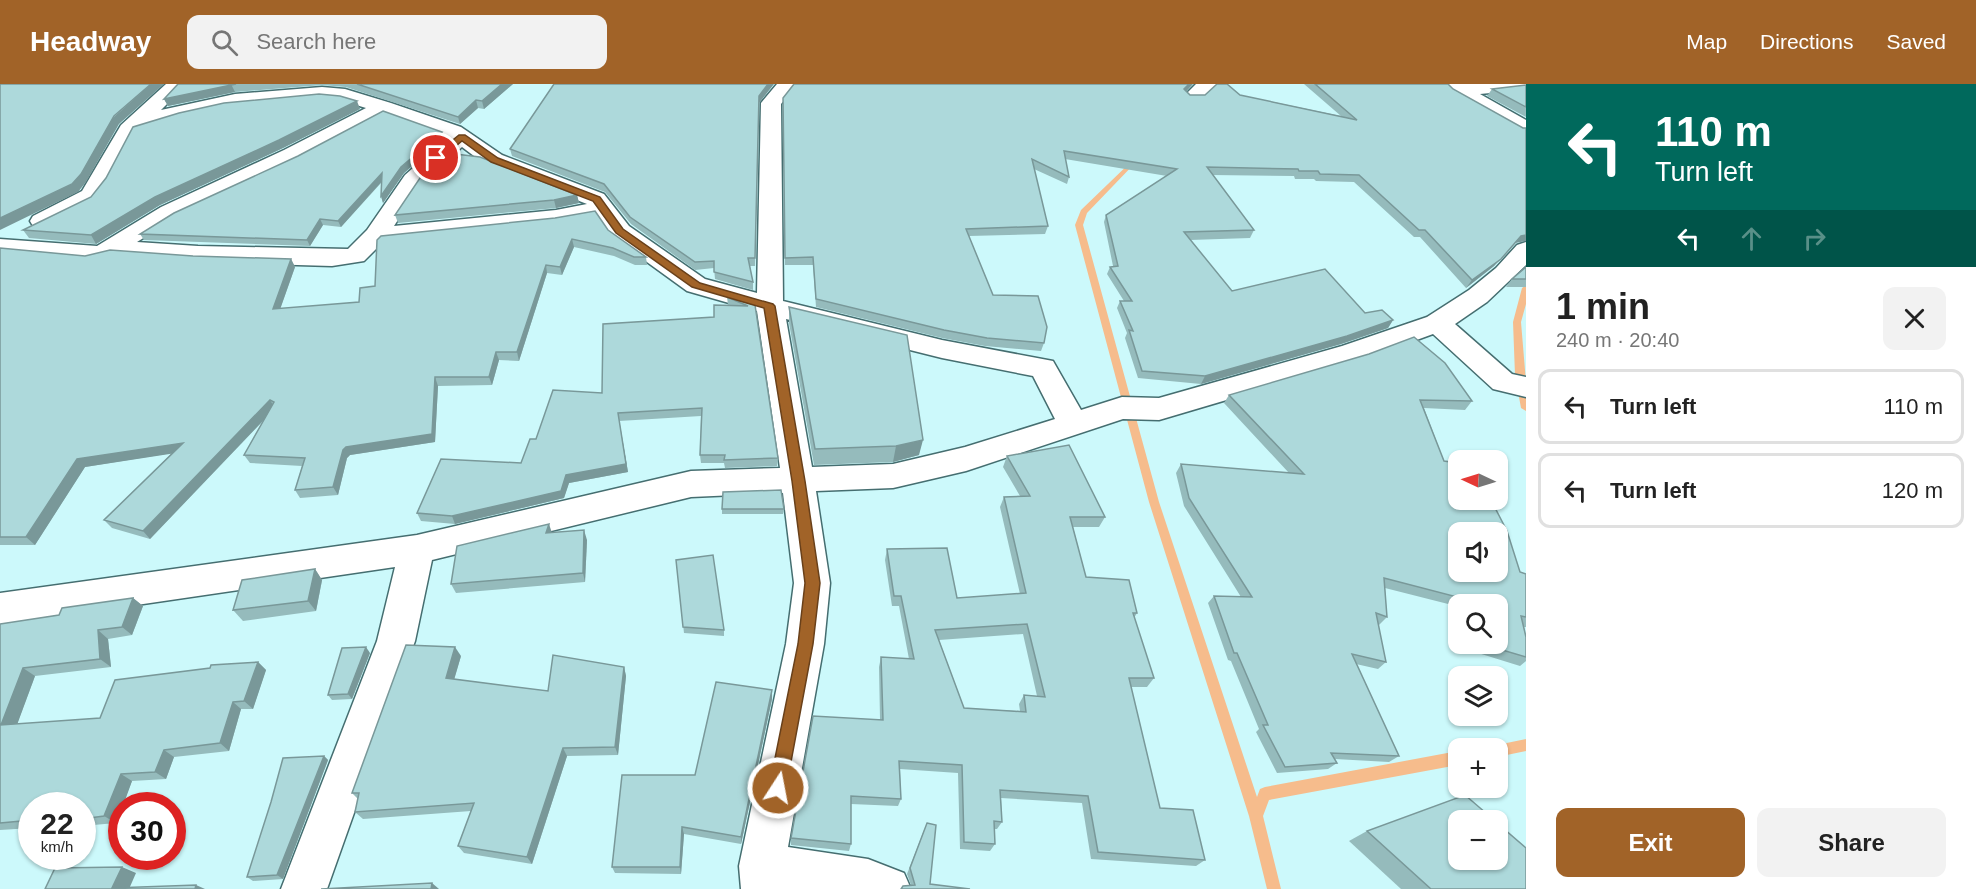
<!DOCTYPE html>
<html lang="en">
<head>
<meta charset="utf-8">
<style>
  body { margin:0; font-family:Helvetica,sans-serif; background:#f2f2f2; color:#222; height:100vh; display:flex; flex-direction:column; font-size:22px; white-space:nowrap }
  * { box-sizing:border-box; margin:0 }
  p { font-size:20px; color:#767676 }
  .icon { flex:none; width:33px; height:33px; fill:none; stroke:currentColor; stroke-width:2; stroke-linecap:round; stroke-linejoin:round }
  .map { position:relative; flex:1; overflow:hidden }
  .drawer { display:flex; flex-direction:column; background:#fff; width:450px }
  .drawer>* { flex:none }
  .guide { background:#00695c; color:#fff; overflow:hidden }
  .needle { width:39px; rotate:274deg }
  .fabs { position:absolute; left:1448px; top:366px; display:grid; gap:12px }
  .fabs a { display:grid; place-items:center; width:60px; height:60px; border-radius:12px; background:#fff; box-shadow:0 2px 4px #0004; font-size:30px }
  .speed { position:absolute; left:18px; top:708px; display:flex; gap:12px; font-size:30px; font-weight:700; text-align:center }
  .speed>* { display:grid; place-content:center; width:78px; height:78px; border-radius:50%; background:#fff; box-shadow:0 2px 4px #0004; line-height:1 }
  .speed small { font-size:15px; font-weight:400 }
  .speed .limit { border:9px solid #d22; background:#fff; color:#111 }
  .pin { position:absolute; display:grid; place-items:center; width:51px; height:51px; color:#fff; margin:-26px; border:3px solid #fff; border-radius:50%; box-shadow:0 2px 6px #0007 }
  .me { position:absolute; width:66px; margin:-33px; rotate:11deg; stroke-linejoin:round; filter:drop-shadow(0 0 4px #0008) }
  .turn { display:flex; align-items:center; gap:21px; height:126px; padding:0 30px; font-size:27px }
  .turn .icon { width:78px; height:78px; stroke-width:2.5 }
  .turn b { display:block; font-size:42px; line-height:51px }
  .lanes { display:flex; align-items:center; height:57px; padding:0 30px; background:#0003; justify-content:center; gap:30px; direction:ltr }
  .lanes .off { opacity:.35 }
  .round { display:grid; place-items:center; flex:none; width:63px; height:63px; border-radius:12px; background:#f2f2f2 }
  .head { display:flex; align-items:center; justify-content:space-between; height:102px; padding:0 30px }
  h1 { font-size:36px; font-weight:700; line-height:45px }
  .action { display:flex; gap:12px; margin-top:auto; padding:12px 30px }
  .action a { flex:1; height:69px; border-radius:12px; background:#a16328; color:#fff; font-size:24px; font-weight:700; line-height:69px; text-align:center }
  .action a+a { background:#f2f2f2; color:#222 }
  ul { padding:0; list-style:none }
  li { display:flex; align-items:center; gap:18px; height:75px; margin:0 12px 9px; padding:0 18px; border:3px solid #e0e0e0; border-radius:12px }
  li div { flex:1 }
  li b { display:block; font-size:22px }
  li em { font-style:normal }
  header { display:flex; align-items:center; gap:36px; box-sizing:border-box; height:84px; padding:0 30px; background:#a16328; color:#fff }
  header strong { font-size:28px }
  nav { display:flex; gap:33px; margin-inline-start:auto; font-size:21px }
  .search { width:420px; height:54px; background:#f2f2f2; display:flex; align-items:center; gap:15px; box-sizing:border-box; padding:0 21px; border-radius:12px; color:#767676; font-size:22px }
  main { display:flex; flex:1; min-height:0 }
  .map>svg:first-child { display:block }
</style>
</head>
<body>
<header>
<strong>Headway</strong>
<div class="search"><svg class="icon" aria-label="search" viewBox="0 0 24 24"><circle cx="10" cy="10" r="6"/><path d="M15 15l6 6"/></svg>Search here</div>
<nav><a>Map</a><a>Directions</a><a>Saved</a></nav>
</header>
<main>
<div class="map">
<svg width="1526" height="805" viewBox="0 0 1526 805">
  <rect width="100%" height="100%" fill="#ccf9fb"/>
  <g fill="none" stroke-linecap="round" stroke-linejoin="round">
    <g fill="#f6bc8c" fill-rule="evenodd">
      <polygon points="1135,74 1139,76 1137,77 1087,129 1083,141 1159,418 1257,713 1260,705 1265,703 1458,667 1458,681 1269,716 1263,732 1281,805 1267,805 1249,732 1149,418 1075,141 1081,126"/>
      <polygon points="1526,201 1526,220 1521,238 1526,298 1526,327 1521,324 1515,291 1513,238 1522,204"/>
      <polygon points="1526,655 1526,667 1497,673 1497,664 1491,664 1497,661"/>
    </g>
    <g stroke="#456e70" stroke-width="3">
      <g id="minor">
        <path d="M166,0H187L161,26L235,10L322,3L345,5L391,19L461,43L502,71L604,110L629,142L705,195L757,209L761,19L777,0H797L781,20L783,217L942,256L1053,277L1081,326L1122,313L1159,314L1342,262L1427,233L1469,206L1496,184L1517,161L1526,158V181L1487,218L1455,240L1512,290L1526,293V313L1493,305L1433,250L1362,276L1159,336L1123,335L966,387L893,404L816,407L830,499L824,560L788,763L868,775L904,789L911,805H741L739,782L786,560L794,499L783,409L691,413L432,476L415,557L327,805H281L377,557L395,483L0,541V509L417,451L691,387L780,384L757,227L687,207L611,152L597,132L556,140L383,158L364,177L332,182L198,178L115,172L91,178L0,169V155L97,162L161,123L284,66L366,24L343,17L322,15L235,22L174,35L136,49L99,116L84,126L51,142L42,144L33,142L30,137L33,132L82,107L121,41ZM385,31L448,53L405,91L367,146L348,165L198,162L137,158L177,133L300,76ZM462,63L486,81L587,120L556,126L394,142L421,100ZM786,235L942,274L1033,292L1055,335L965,363L893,380L812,383Z"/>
        <polygon points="1196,0 1218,0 1201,16 1187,16 1184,12"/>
        <polygon points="1439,0 1526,0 1526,5 1522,6 1480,10 1526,36 1526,51 1519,49 1450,10"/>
      </g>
    </g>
    <use href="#minor" fill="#fff" fill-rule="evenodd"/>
  </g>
  <g fill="#95bbbc" fill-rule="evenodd">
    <polygon points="178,0 513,0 484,25 478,24 460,40 346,3 322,1 235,8 168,22 164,15"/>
    <polygon points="1304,0 1448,0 1515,159 1494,182 1466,204 1420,153 1414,153 1354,98 1316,97 1314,95 1295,95 1294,92 1212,91 1254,146 1250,154 1190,156 1232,207 1365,229 1393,236 1388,244 1341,260 1201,300 1138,294 1125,254 1127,249 1117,224 1120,217 1124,217 1107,190 1110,183 1113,182 1104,138 1106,131 1167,92 1065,75 1069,93 1067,100 1034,85 1048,142 1045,150 969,152 993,211 1044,259 1041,267 985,262 942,254 816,223 813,181 785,181 783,14 1186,7 1190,11 1240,11 1341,32"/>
    <polygon points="1526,1 1526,33 1487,12 1492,5"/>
    <polygon points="759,19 755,182 750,182 753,198 753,206 715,195 714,184 695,186 631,140 605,108 512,72 510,65"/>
    <polygon points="360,25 283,64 160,121 96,160 29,154 23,146"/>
    <polygon points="444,54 404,89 383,119 381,112 381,99 341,143 323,141 310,162 144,156 140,150"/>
    <polygon points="577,111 579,119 556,124 398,139 395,131"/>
    <polygon points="608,146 646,173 647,181 635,181 614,172 574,163 562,191 547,189 519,277 499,276 492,301 438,302 435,358 350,371 347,374 338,411 300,414 295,406 302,382 250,379 244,371 264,336 150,455 112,444 104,436 172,369 85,383 35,461 0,461 0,164 85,172 193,172 291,175 295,183 280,225 359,218 375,202"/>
    <polygon points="1526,183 1526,203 1506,203 1512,195"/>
    <polygon points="727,213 755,221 778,374 777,382 725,384 724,379 701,379 700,371 701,332 619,337 628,388 569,399 564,414 455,440 421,437 417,429 521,379 536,355 602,309 714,233 728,221"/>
    <polygon points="789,223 919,371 893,378 814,381 789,239"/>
    <polygon points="1229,311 1472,317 1465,326 1424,324 1444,377 1520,488 1526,490 1526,543 1524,543 1526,553 1526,577 1520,582 1462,564 1461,560 1497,560 1497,520 1458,520 1458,538 1456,522 1385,504 1387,533 1379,541 1378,540 1386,578 1378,585 1356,580 1399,672 1389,678 1335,675 1337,679 1328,685 1277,689 1256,648 1259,645 1231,577 1228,576 1208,519 1214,512 1241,513 1184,422 1176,389 1181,380 1289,389 1224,319"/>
    <path d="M1007,372L1105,433L1099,443H1073L1086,493L1137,529L1134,534L1154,594L1147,603H1131L1160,724L1205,776L1196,782L1091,775L1082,719L1001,714L1002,738L997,745H994L995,760L990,767L960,765L958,689L900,685L901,715L898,722L851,720V760L849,767L791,761V754L880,635L879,583L881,573L909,575L899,522H892L885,476L887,465L957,514L1020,510L1000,423L1004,413L1020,412L1003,383ZM1023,550L1037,612L1024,611L1019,620L1020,627L964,624L939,556Z"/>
    <polygon points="722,425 784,425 783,430 722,430"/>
    <polygon points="552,449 587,456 585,498 456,509 451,500"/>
    <polygon points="676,476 724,546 724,552 684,549"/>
    <polygon points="315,485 322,496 316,527 243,537 233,526"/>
    <polygon points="133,514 143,522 132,551 108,555 111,583 35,592 17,640 100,634 258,578 266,586 253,625 241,625 229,667 174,673 166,695 132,697 122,722 122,725 116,739 82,742 82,722 32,722 32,744 0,746 0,540 59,531"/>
    <polygon points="370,569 352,615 332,616 328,611"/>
    <polygon points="461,572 454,595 548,607 624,583 626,592 618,671 567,672 532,780 464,769 458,762 471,727 363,735 355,728 358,715 352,709"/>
    <polygon points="772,615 741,760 684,750 681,790 615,789 612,783 695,691"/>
    <polygon points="324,672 328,676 283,795 253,797 247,793"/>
    <polygon points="924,746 930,800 911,801 907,790"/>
    <polygon points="1367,747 1526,805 1401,805 1349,757"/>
  </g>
  <g fill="#799899">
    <polygon points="151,0 164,0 119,40 86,98 78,108 0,146 0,134"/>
    <polygon points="231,0 235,8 168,22 164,15"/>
    <polygon points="502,0 513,0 484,25 482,17"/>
    <polygon points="768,0 774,0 759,19 755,182 759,12"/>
    <polygon points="1189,0 1193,0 1182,12 1184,5"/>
    <polygon points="476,16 478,24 460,40 458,33"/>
    <polygon points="357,17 360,25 283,64 160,121 96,160 91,151 155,113"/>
    <polygon points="442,48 444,54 404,89 383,119 381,112 401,83"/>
    <polygon points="382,89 384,95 341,143 338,137"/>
    <polygon points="577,111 579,119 556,124 554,116"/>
    <polygon points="320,135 323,141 310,162 307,156"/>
    <polygon points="1526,151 1526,157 1515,159 1494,182 1466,204 1472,196 1521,152"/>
    <polygon points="572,155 574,163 562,191 560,183"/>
    <polygon points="291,175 295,183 277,234 273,225"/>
    <polygon points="546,181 547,189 519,277 517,268"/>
    <polygon points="1393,236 1388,244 1341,260 1201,300 1205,292"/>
    <polygon points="496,268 499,276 492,301 489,293"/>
    <polygon points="435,293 438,302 435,358 350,371 347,374 338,411 333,403 343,366"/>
    <polygon points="270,316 275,324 150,455 143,447"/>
    <polygon points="618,329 628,388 569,399 564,414 455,440 452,432 566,391"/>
    <polygon points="923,356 919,371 893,378 896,362"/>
    <polygon points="183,359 189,367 85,383 35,461 26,453 77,375"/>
    <polygon points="549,440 552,449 546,449"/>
    <polygon points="584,446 587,456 585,498 583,489"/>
    <polygon points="315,485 322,496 316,527 308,517"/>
    <polygon points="133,514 143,522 132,551 122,543"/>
    <polygon points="98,546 108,555 111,583 100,575"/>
    <polygon points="366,563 370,569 352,615 348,610"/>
    <polygon points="455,563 461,572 452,603 446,594"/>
    <polygon points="258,578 266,586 253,625 244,617"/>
    <polygon points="624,583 626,592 618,671 615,663"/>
    <polygon points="23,584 35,592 14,649 1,641"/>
    <polygon points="772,606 772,615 741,760 741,753"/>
    <polygon points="233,618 241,625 229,667 220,659"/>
    <polygon points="563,664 567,672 532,780 527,773"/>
    <polygon points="164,666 174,673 166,695 155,688"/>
    <polygon points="324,672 328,676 283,795 277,791"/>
    <polygon points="121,690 132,697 123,722 122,722 122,725 116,739 104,732"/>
    <polygon points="682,743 684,750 681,790 680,783"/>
    <polygon points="122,783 136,789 129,805 112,804"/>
    <polygon points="432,799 439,805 431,805"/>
    <polygon points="196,801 205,805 195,805"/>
  </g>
  <g fill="#add9db" stroke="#799899" stroke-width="1.5" fill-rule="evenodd">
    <polygon points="0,0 151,0 114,32 81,90 72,100 0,134"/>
    <polygon points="178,0 236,0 164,15"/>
    <polygon points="357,0 502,0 482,17 476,16 458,33"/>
    <polygon points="554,0 768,0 759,12 755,174 748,174 753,198 714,188 714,177 695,178 630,133 604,100 510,65"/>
    <polygon points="794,0 1189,0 1184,5 1190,11 1205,11 1217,0 1227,0 1240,11 1357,36 1315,0 1448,0 1453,5 1523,44 1526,44 1526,151 1521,152 1501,175 1472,196 1425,146 1419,146 1359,91 1320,90 1318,87 1299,87 1298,85 1207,83 1254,146 1184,148 1232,207 1325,185 1365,229 1382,226 1393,236 1347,252 1205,292 1142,287 1129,246 1133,247 1120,217 1132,217 1110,183 1118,182 1106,131 1177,85 1064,67 1069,93 1032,75 1048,142 966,145 993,211 1038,212 1047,243 1044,259 987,254 944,246 816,215 813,173 785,174 783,14"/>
    <polygon points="1526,1 1526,23 1492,5"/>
    <polygon points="319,10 340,12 357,17 279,56 155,113 91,151 23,146 91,113 106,94 133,43 179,29 224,19"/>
    <polygon points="383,27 442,48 401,83 381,112 382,89 338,137 320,135 307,156 140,150 174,129 298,72"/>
    <polygon points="447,69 480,73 577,111 554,116 395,131 420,94"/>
    <polygon points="595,127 608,146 646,173 634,173 613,164 572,155 560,183 546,181 517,268 496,268 489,293 435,293 432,350 346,363 343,366 333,403 295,406 305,374 244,371 274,318 270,316 143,447 104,436 183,359 77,375 26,453 0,453 0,164 85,172 110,166 193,172 291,175 273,225 359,218 360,204 375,202 377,156 381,152 555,134"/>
    <polygon points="1526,183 1526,195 1512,195"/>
    <polygon points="727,213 755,221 778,374 724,376 725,371 700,371 702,324 618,329 626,380 566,391 561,407 452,432 417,429 441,375 521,379 530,355 536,355 553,306 602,309 603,240 714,233 714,221 748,222"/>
    <polygon points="789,223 907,251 923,356 896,362 815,365"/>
    <path d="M1414,253L1445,279L1472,317L1420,316L1444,377L1458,379V416H1491L1507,447L1520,488L1526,490V533L1521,532L1526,553V573L1482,560H1497V520H1466L1465,515L1384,494L1387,533L1376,529L1386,578L1352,570L1399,672L1331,669L1337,679L1285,683L1263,641H1268L1237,569H1234L1214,512L1252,513L1189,414L1181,380L1304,390L1229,311L1369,270ZM1458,448H1497V488H1458Z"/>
    <path d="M1069,361L1105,433H1070L1086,493L1129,496L1137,529H1133L1154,594H1129L1160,724L1193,726L1205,776L1098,768L1088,712L1000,706L1002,738L994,737L995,760L964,758L962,681L899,677L901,715L851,712V760L791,754L813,632L883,636L881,573L914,575L901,512H894L887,465L947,464L957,514L1026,509L1004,413L1030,412L1007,372ZM1027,540L1045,613L1024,611L1026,628L964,624L935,546Z"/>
    <polygon points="781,406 784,425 722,425 723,408"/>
    <polygon points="549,440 546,449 584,446 583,489 451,500 457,462"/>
    <polygon points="713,471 724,546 683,543 676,476"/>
    <polygon points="315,485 308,517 233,526 242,496"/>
    <polygon points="133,514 122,543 98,546 100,575 23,584 1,641 100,634 115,596 210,584 211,581 258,578 244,617 233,618 220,659 164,666 155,688 121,690 104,732 82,735 82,722 32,722 32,736 0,739 0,540 59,531 62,524"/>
    <polygon points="406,561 455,563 446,594 548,607 553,571 624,583 615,663 563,664 527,773 458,762 474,719 355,728 359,709 352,709"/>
    <polygon points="366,563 348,610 328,611 342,564"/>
    <polygon points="716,598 772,606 741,753 682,743 680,783 612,783 622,691 695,691"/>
    <polygon points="324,672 277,791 247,793 271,718 283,674"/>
    <polygon points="1465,711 1494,736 1458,736 1458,776 1497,776 1497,739 1526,764 1526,805 1431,805 1367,747"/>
    <polygon points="927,739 936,741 930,800 970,805 901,805 903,802 915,801 910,784"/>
    <polygon points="122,783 112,804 196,801 195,805 45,805 55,784"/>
    <polygon points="432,799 431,805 321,805"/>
  </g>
  <polygon fill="#a16328" stroke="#69401a" stroke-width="1.5" points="459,51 465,51 498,74 600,113 623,145 700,199 773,220 775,222 805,397 820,499 813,560 785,710 778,713 772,710 769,704 798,560 805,499 792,397 764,224 692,203 616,149 593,117 491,78 462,57 439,76 433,76 433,72"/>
</svg>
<div class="fabs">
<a><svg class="needle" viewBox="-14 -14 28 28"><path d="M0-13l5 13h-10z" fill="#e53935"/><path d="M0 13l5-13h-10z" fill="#767676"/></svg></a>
<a><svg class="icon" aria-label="sound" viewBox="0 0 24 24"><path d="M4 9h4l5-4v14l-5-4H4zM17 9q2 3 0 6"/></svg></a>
<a><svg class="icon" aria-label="search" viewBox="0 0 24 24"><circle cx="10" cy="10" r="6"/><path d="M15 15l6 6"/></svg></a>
<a><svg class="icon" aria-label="layers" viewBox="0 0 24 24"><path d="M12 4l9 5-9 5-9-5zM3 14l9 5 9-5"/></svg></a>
<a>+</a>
<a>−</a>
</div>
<div class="speed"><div>22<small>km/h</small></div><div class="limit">30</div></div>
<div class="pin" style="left:436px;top:74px;background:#d93025"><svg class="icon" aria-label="arrive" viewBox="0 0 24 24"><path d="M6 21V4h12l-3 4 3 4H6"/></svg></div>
<svg class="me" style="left:778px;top:704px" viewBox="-20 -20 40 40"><circle r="17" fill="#a16328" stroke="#fff" stroke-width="3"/><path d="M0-11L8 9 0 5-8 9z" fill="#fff"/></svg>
</div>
<section class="drawer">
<div class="guide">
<div class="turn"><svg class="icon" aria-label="left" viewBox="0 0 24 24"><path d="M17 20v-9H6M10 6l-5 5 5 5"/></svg><div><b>110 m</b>Turn left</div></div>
<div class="lanes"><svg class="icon" aria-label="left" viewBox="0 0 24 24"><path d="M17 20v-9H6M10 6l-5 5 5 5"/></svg><svg class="icon off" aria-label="ahead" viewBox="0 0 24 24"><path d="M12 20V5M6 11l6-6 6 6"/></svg><svg class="icon off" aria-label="right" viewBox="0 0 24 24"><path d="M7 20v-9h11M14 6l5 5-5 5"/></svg></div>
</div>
<div class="head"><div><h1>1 min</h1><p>240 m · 20:40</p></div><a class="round"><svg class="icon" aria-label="close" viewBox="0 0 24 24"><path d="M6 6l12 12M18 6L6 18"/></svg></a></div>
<ul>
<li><svg class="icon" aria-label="left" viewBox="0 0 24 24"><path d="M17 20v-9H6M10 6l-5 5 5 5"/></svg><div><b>Turn left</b></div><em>110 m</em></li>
<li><svg class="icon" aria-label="left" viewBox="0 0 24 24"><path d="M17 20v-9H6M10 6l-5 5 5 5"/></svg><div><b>Turn left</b></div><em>120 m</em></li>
</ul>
<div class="action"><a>Exit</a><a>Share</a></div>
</section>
</main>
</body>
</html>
